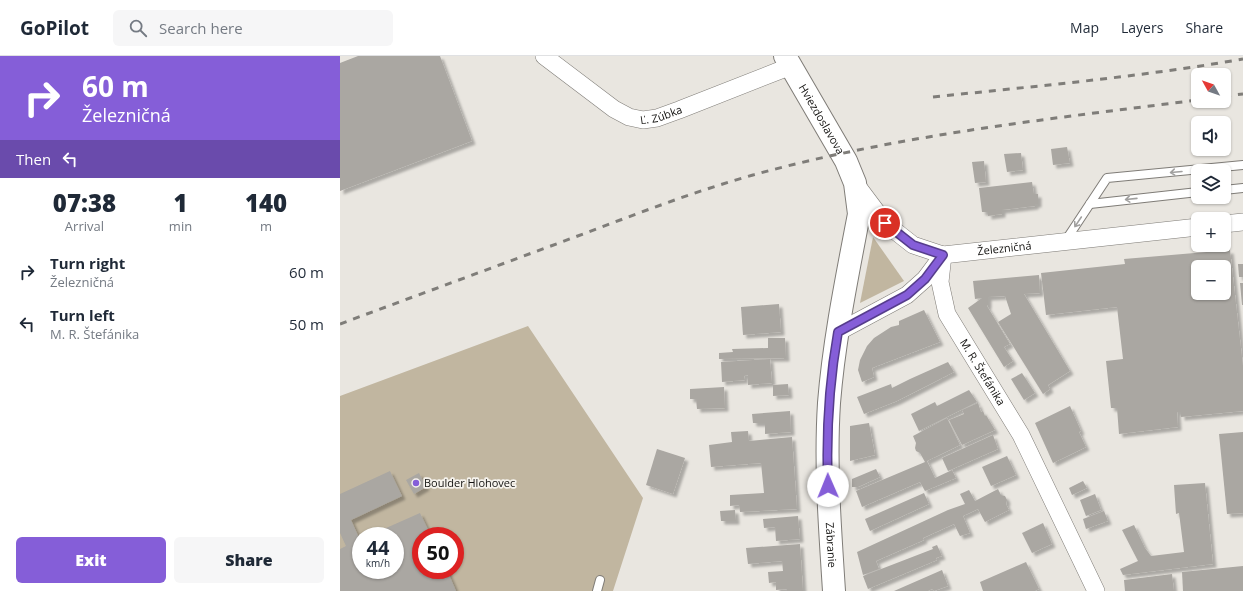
<!DOCTYPE html>
<html lang="en">
<head>
<meta charset="utf-8">
<style>
  body { margin:0; font-family:"Open Sans",sans-serif; background:#f6f6f7; color:#1f2937; height:100vh; display:flex; flex-direction:column; font-size:15px; white-space:nowrap }
  * { box-sizing:border-box; margin:0 }
  p { font-size:13px; color:#747a83 }
  .icon { flex:none; width:22px; height:22px; fill:none; stroke:currentColor; stroke-width:2; stroke-linecap:round; stroke-linejoin:round }
  .map { position:relative; flex:1; overflow:hidden }
  .side { display:flex; flex-direction:column; background:#fff; width:340px }
  .side>* { flex:none }
  .banner { background:#855ed8; color:#fff; overflow:hidden }
  .needle { width:26px; rotate:310deg }
  .controls { position:absolute; left:851px; top:12px; display:grid; gap:8px }
  .controls a { display:grid; place-items:center; width:40px; height:40px; border-radius:6px; background:#fff; box-shadow:0 1px 3px #0004; font-size:20px }
  .speed { position:absolute; left:12px; top:471px; display:flex; gap:8px; font-size:20px; font-weight:700; text-align:center }
  .speed>* { display:grid; place-content:center; width:52px; height:52px; border-radius:50%; background:#fff; box-shadow:0 1px 3px #0004; line-height:1 }
  .speed small { font-size:10px; font-weight:400 }
  .speed .limit { border:6px solid #d22; background:#fff; color:#111 }
  .pin { position:absolute; display:grid; place-items:center; width:34px; height:34px; color:#fff; margin:-17px; border:2px solid #fff; border-radius:50%; box-shadow:0 1px 4px #0007 }
  .me { position:absolute; width:44px; margin:-22px; rotate:359deg; stroke-linejoin:round; filter:drop-shadow(0 0 3px #0008) }
  .turn { display:flex; align-items:center; gap:14px; height:84px; padding:0 16px; font-size:18px }
  .turn .icon { width:52px; height:52px; stroke-width:2.5 }
  .turn b { display:block; font-size:28px; line-height:34px }
  .then { display:flex; align-items:center; height:38px; padding:0 16px; background:#0003; gap:8px; font-size:15px }
  .eta { display:flex; justify-content:space-evenly; align-items:center; height:68px; text-align:center }
  .eta b { font-size:24px; font-weight:800; line-height:28px }
  .action { display:flex; gap:8px; margin-top:auto; padding:8px 16px }
  .action a { flex:1; height:46px; border-radius:6px; background:#855ed8; color:#fff; font-size:16px; font-weight:800; line-height:46px; text-align:center }
  .action a+a { background:#f6f6f7; color:#1f2937 }
  ul { padding:0; list-style:none }
  li { display:flex; align-items:center; gap:12px; height:52px; padding:0 16px }
  li div { flex:1 }
  li b { display:block; font-size:15px }
  li em { font-style:normal }
  header { display:flex; align-items:center; gap:24px; box-sizing:border-box; height:56px; padding:0 20px; background:#fff; border-bottom:1px solid #e0e1e3 }
  header strong { font-size:19px }
  nav { display:flex; gap:22px; margin-inline-start:auto; font-size:14px }
  .search { width:280px; height:36px; background:#f6f6f7; display:flex; align-items:center; gap:10px; box-sizing:border-box; padding:0 14px; border-radius:6px; color:#747a83; font-size:15px }
  main { display:flex; flex:1; min-height:0 }
  .map>svg:first-child { display:block }
</style>
</head>
<body>
<header>
<strong>GoPilot</strong>
<div class="search"><svg class="icon" aria-label="search" viewBox="0 0 24 24"><circle cx="10" cy="10" r="6"/><path d="M15 15l6 6"/></svg>Search here</div>
<nav><a>Map</a><a>Layers</a><a>Share</a></nav>
</header>
<main>
<section class="side">
<div class="banner">
<div class="turn"><svg class="icon" aria-label="right" viewBox="0 0 24 24"><path d="M7 20v-9h11M14 6l5 5-5 5"/></svg><div><b>60 m</b>Železničná</div></div>
<div class="then">Then<svg class="icon" aria-label="left" viewBox="0 0 24 24"><path d="M17 20v-9H6M10 6l-5 5 5 5"/></svg></div>
</div>
<div class="eta">
<div><b>07:38</b><p>Arrival</p></div>
<div><b>1</b><p>min</p></div>
<div><b>140</b><p>m</p></div>
</div>
<ul>
<li><svg class="icon" aria-label="right" viewBox="0 0 24 24"><path d="M7 20v-9h11M14 6l5 5-5 5"/></svg><div><b>Turn right</b><p>Železničná</p></div><em>60 m</em></li>
<li><svg class="icon" aria-label="left" viewBox="0 0 24 24"><path d="M17 20v-9H6M10 6l-5 5 5 5"/></svg><div><b>Turn left</b><p>M. R. Štefánika</p></div><em>50 m</em></li>
</ul>
<div class="action"><a>Exit</a><a>Share</a></div>
</section>
<div class="map">
<svg width="903" height="535" viewBox="0 0 903 535">
  <defs>
    <filter id="shadow"><feDropShadow dx="3.5" dy="3.5" stdDeviation="1" flood-color="#0004"/></filter>
  </defs>
  <rect width="100%" height="100%" fill="#e9e6e0"/>
  <g fill="#c1b6a0" fill-rule="evenodd">
    <polygon points="533,181 564,225 520,247"/>
    <path d="M188,270L303,442L273,535H0V340ZM21,480H55V514H21ZM81,480H115V514H81Z"/>
  </g>
  <g fill="#aaa7a2" fill-rule="evenodd" filter="url(#shadow)">
    <polygon points="18,0 100,0 132,85 0,135 0,7"/>
    <polygon points="727,91 730,107 713,109 711,93"/>
    <polygon points="681,97 683,114 667,116 664,98"/>
    <polygon points="644,105 646,126 635,127 632,106"/>
    <polygon points="692,126 694,138 698,138 698,148 695,148 695,150 662,154 662,158 648,160 648,156 642,156 639,132"/>
    <path d="M890,194L903,310V355L841,361V356H837L838,371L779,378L777,352H771L766,305L783,303L777,251L706,259L701,217L785,208L784,203ZM858,211H884V237H858Z"/>
    <polygon points="898,208 903,208 903,221 899,221"/>
    <polygon points="699,219 700,237 684,238 730,315 708,329 710,333 703,338 658,266 671,258 665,240 648,241 648,249 647,250 670,288 664,291 673,305 664,311 628,252 642,242 635,243 633,225"/>
    <polygon points="900,227 903,227 903,249 902,249"/>
    <polygon points="439,248 441,276 403,279 401,251"/>
    <polygon points="584,254 600,286 532,312 534,321 522,326 518,314 520,304 527,290 534,282 551,271 559,269 559,265"/>
    <polygon points="428,282 445,282 446,302 379,303 379,297 393,296 392,293 428,292"/>
    <polygon points="430,303 432,327 408,329 408,319 404,320 405,324 382,326 381,306"/>
    <polygon points="608,306 614,316 557,345 524,358 517,341 551,328 552,332 570,323"/>
    <polygon points="682,317 695,337 684,344 671,323"/>
    <polygon points="448,328 449,339 433,340 433,329"/>
    <polygon points="384,331 385,352 357,353 356,343 350,343 350,333"/>
    <polygon points="629,334 637,346 579,375 571,358 595,346 597,350"/>
    <polygon points="638,347 641,356 643,355 645,360 646,359 655,374 622,389 609,364 624,358 622,354"/>
    <polygon points="730,350 741,375 739,376 746,391 713,407 695,367"/>
    <polygon points="450,355 451,376 425,378 425,367 413,367 412,358"/>
    <polygon points="607,362 620,389 587,405 595,422 612,414 616,422 585,435 580,426 522,451 516,435 585,406 580,397 576,395 575,392 576,387 573,380"/>
    <polygon points="529,367 535,399 510,405 510,370"/>
    <polygon points="408,375 409,385 452,381 457,453 400,456 399,449 390,450 390,439 424,437 421,407 371,411 369,389 392,386 391,376"/>
    <polygon points="903,376 903,457 887,458 879,378"/>
    <polygon points="653,379 658,393 608,415 602,402"/>
    <polygon points="317,393 345,402 333,438 306,429"/>
    <polygon points="667,400 676,419 651,430 642,411"/>
    <polygon points="536,413 540,421 518,431 512,431 512,423"/>
    <polygon points="50,415 62,440 11,464 20,484 21,483 21,514 55,514 55,480 28,480 80,457 91,480 81,480 81,514 107,514 116,535 0,535 0,493 6,490 0,477 0,438"/>
    <polygon points="79,417 86,431 74,438 66,424"/>
    <polygon points="743,425 747,432 732,439 729,432"/>
    <polygon points="865,427 873,508 783,519 780,513 798,505 782,474 794,469 805,492 811,500 844,496 839,457 836,458 834,429"/>
    <polygon points="658,433 661,439 665,440 667,444 666,448 669,454 645,466 638,453 623,460 630,477 620,480 614,468 583,482 584,484 536,505 539,513 523,519 517,496 608,454 625,448 620,438 629,434 635,445"/>
    <polygon points="584,437 589,448 530,475 525,463"/>
    <polygon points="755,438 761,454 746,460 740,444"/>
    <polygon points="395,454 396,465 381,465 380,455"/>
    <polygon points="764,455 768,465 746,473 743,463"/>
    <polygon points="458,460 460,483 436,485 435,471 424,472 423,463"/>
    <polygon points="703,467 712,488 692,497 682,477"/>
    <polygon points="460,488 463,535 447,535 447,533 436,534 436,526 429,527 428,516 443,515 442,505 408,508 406,492"/>
    <polygon points="597,489 602,500 596,502 597,504 528,533 523,520 593,493 592,491"/>
    <polygon points="686,506 699,533 695,535 643,535 640,526"/>
    <polygon points="903,510 903,535 843,535 842,516"/>
    <polygon points="602,514 608,530 594,535 592,533 588,535 554,535"/>
    <polygon points="832,518 834,535 785,535 784,524"/>
  </g>
  <g fill="none" stroke-linecap="round" stroke-linejoin="round">
    <g stroke="#7f7c77" stroke-width="10">
      <g id="service">
        <polyline points="884,134 903,132"/>
        <polyline points="750,148 858,136"/>
        <polyline points="726,184 767,122 903,109"/>
        <polyline points="257,535 260,524"/>
      </g>
    </g>
    <g stroke="#7f7c77" stroke-width="18">
      <g id="minor">
        <path id="s1" d="M204,0L274,53L289,61L303,64L317,62L339,54L451,10"/>
        <path id="s2" d="M515,127L545,167L573,189L603,199L858,171"/>
        <polyline points="884,168 903,166"/>
        <path id="s3" d="M603,199L600,226L607,258L681,379L756,535"/>
        <polyline points="498,276 567,239 585,223 603,199"/>
      </g>
    </g>
    <g stroke="#7f7c77" stroke-width="24">
      <g id="secondary">
        <path id="s4" d="M445,0L506,105L515,127L519,158C507,221 494,284 489,347C485,410 490,472 494,535"/>
      </g>
    </g>
    <use href="#service" stroke="#fff" stroke-width="8"/>
    <use href="#minor" stroke="#fff" stroke-width="17"/>
    <use href="#secondary" stroke="#fff" stroke-width="22"/>
    <g stroke="#7f7d79" stroke-width="3" stroke-dasharray="7 7" stroke-linecap="butt">
      <polyline points="884,40 903,38"/>
      <path d="M593,41C697,30 800,21 903,3"/>
      <path d="M0,268C78,239 157,210 235,181C294,159 352,136 413,119C558,79 709,63 858,44"/>
    </g>
  </g>
  <defs><path id="oneway-shaft" d="M-6 0H5M1.5-3L5.5 0L1.5 3" fill="none" stroke-width="1.6" stroke-linecap="round" stroke-linejoin="round"/></defs>
  <g stroke="#a1a09f">
    <use href="#oneway-shaft" transform="translate(836 116) rotate(175)"/>
    <use href="#oneway-shaft" transform="translate(791 143) rotate(174)"/>
    <use href="#oneway-shaft" transform="translate(738 166) rotate(124)"/>
  </g>
  <g fill="none" stroke-linecap="round" stroke-linejoin="round">
    <g stroke="#563d8c" stroke-width="10">
      <path id="route" d="M488,430C486,379 489,327 498,276L567,239L585,223L603,199L573,189L545,167"/>
    </g>
    <use href="#route" stroke="#855ed8" stroke-width="7"/>
  </g>
  <circle fill="#855ed8" stroke="#f6f3ed" stroke-width="1.5" cx="76" cy="427" r="4"/>
  <g text-anchor="middle" stroke-width="3.5" stroke-linejoin="round" paint-order="stroke">
    <g font-size="11" fill="#131210" stroke="#f6f3ed">
      <text dy="4" stroke="none"><textPath href="#s1" startOffset="138">Ľ. Zúbka</textPath></text>
      <text dy="4" stroke="none"><textPath href="#s4" startOffset="73">Hviezdoslavova</textPath></text>
      <text dy="4" stroke="none"><textPath href="#s2" startOffset="179">Železničná</textPath></text>
      <text dy="4" stroke="none"><textPath href="#s3" startOffset="128">M. R. Štefánika</textPath></text>
      <text dy="4" stroke="none"><textPath href="#s4" startOffset="510">Zábranie</textPath></text>
    </g>
    <g font-size="11" fill="#131210" stroke="#f6f3ed" text-anchor="start">
      <text x="84" y="431">Boulder Hlohovec</text>
    </g>
  </g>
</svg>
<div class="controls">
<a><svg class="needle" viewBox="-14 -14 28 28"><path d="M0-13l5 13h-10z" fill="#e53935"/><path d="M0 13l5-13h-10z" fill="#747a83"/></svg></a>
<a><svg class="icon" aria-label="sound" viewBox="0 0 24 24"><path d="M4 9h4l5-4v14l-5-4H4zM17 9q2 3 0 6"/></svg></a>
<a><svg class="icon" aria-label="layers" viewBox="0 0 24 24"><path d="M12 4l9 5-9 5-9-5zM3 14l9 5 9-5"/></svg></a>
<a>+</a>
<a>−</a>
</div>
<div class="speed"><div>44<small>km/h</small></div><div class="limit">50</div></div>
<div class="pin" style="left:545px;top:167px;background:#d93025"><svg class="icon" aria-label="arrive" viewBox="0 0 24 24"><path d="M6 21V4h12l-3 4 3 4H6"/></svg></div>
<svg class="me" style="left:488px;top:430px" viewBox="-20 -20 40 40"><circle r="19" fill="#fff"/><path d="M0-13L10 11 0 6-10 11z" fill="#855ed8"/></svg>
</div>
</main>
</body>
</html>
